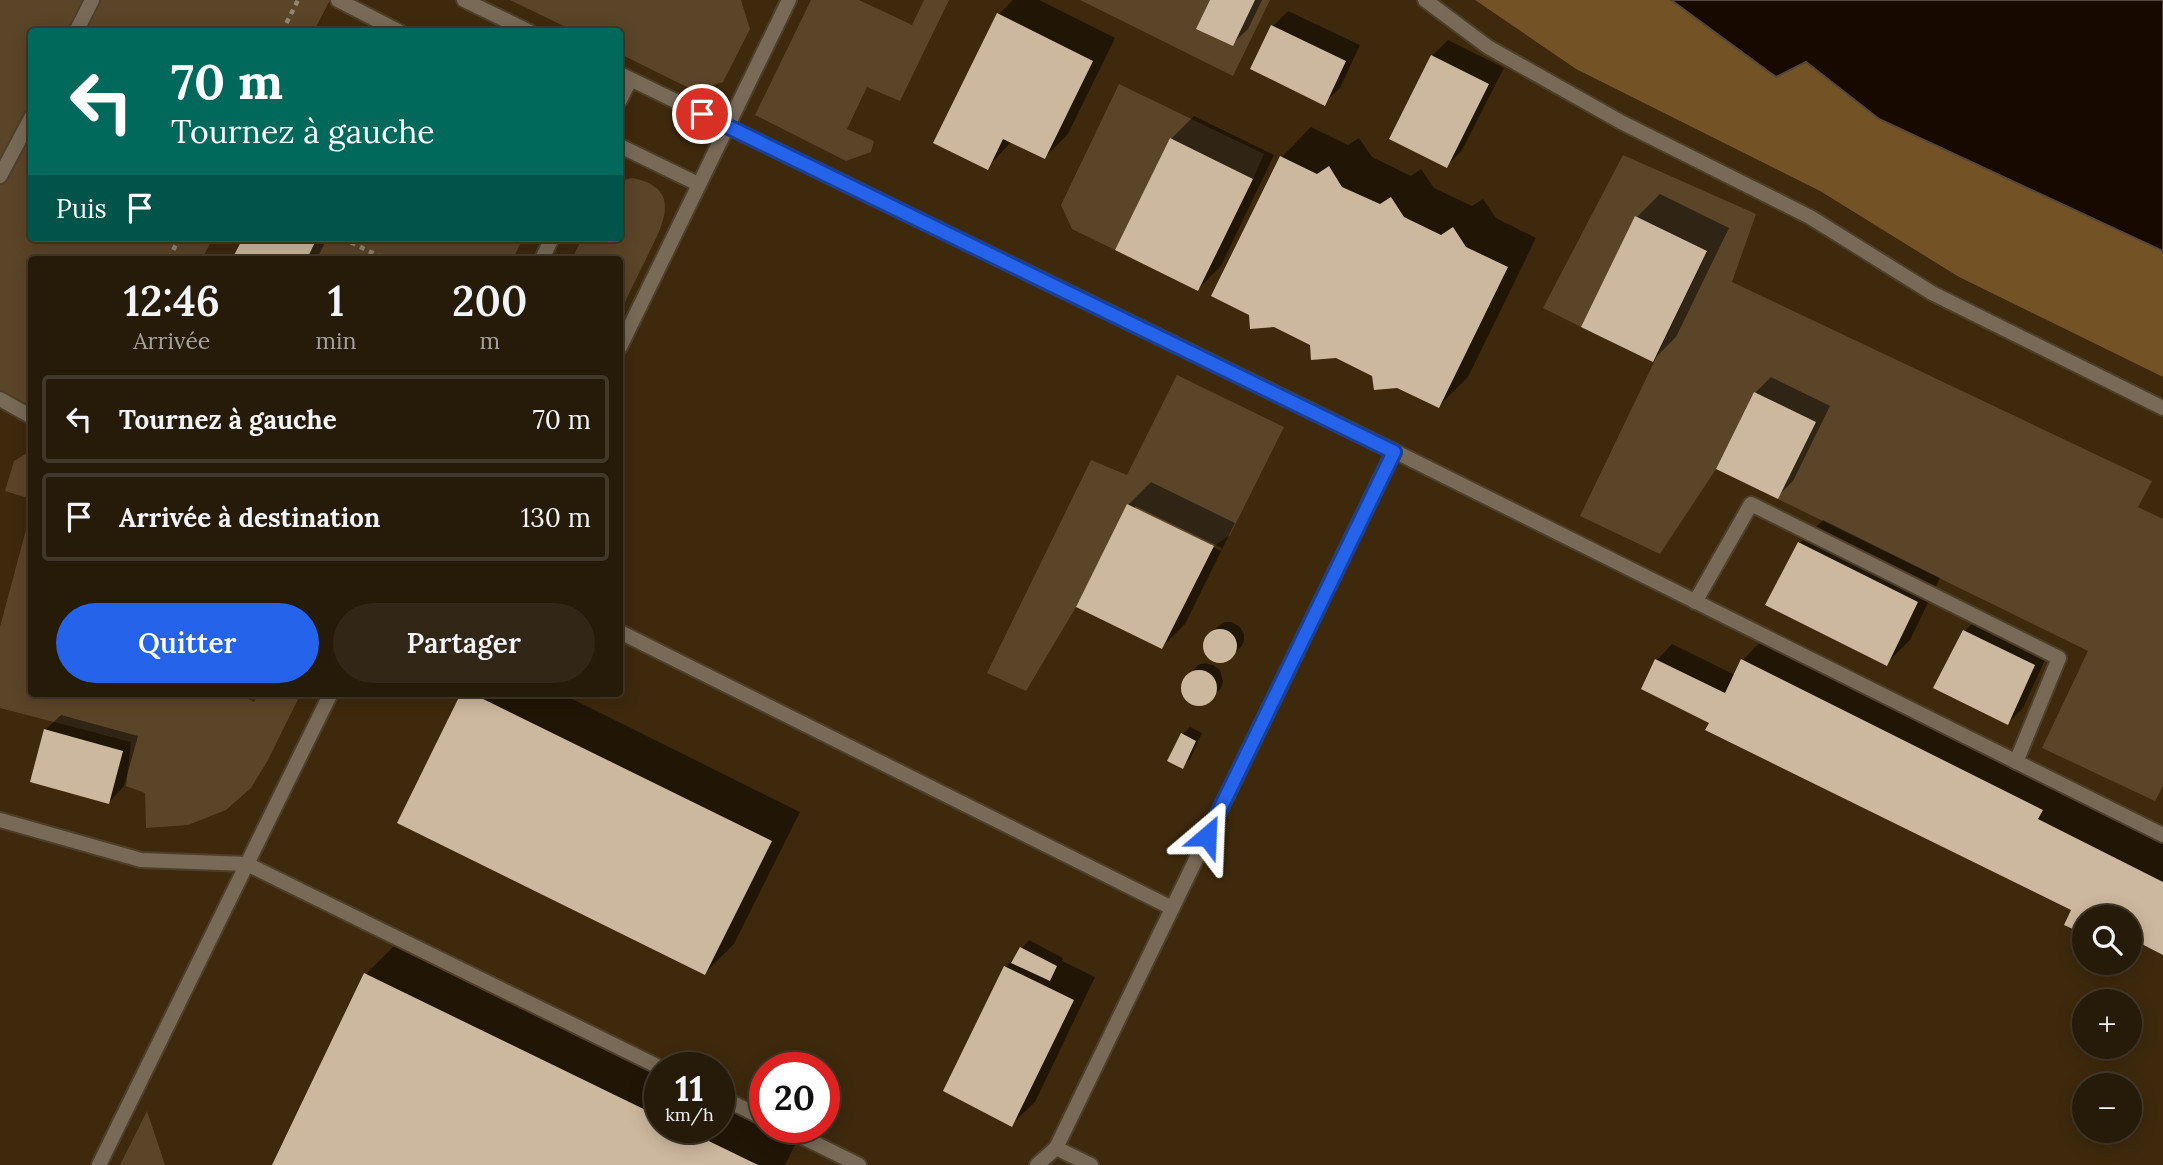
<!DOCTYPE html>
<html lang="fr">
<head>
<meta charset="utf-8">
<style>
  body { margin:0; font-family:Lora,serif; background:#322717; color:#f1f3f6; height:100vh; display:flex; flex-direction:column; font-size:26px; white-space:nowrap }
  * { box-sizing:border-box; margin:0 }
  p { font-size:23px; color:#a4a19c }
  .icon { flex:none; width:38px; height:38px; fill:none; stroke:currentColor; stroke-width:2; stroke-linecap:round; stroke-linejoin:round }
  .map { position:relative; flex:1; overflow:hidden }
  .details { position:absolute; left:28px; top:256px; width:595px; height:441px; display:flex; flex-direction:column; background:#261a09; border-radius:7px; box-shadow:0 4px 18px #0003,0 0 0 2px #42382a }
  .details>* { flex:none }
  .banner { position:absolute; left:28px; top:28px; width:595px; height:214px; border-radius:7px; box-shadow:0 4px 18px #0003,0 0 0 2px #42382a; background:#00695c; color:#fff; overflow:hidden }
  .controls { position:absolute; left:2072px; top:905px; display:grid; gap:14px }
  .controls a { display:grid; place-items:center; width:70px; height:70px; border-radius:50%; background:#261a09; box-shadow:0 4px 18px #0003,0 0 0 2px #42382a; font-size:35px }
  .speed { position:absolute; left:644px; top:1052px; display:flex; gap:14px; font-size:35px; font-weight:700; text-align:center }
  .speed>* { display:grid; place-content:center; width:91px; height:91px; border-radius:50%; background:#261a09; box-shadow:0 4px 18px #0003,0 0 0 2px #42382a; line-height:1 }
  .speed small { font-size:18px; font-weight:400 }
  .speed .limit { border:10px solid #d22; background:#fff; color:#111 }
  .pin { position:absolute; display:grid; place-items:center; width:60px; height:60px; color:#fff; margin:-30px; border:4px solid #fff; border-radius:50%; box-shadow:0 2px 7px #0007 }
  .me { position:absolute; width:77px; margin:-38px; rotate:26deg; stroke-linejoin:round; filter:drop-shadow(0 0 5px #0008) }
  .turn { display:flex; align-items:center; gap:24px; height:147px; padding:0 28px; font-size:32px }
  .turn .icon { width:91px; height:91px; stroke-width:2.5 }
  .turn b { display:block; font-size:49px; line-height:60px }
  .then { display:flex; align-items:center; height:66px; padding:0 28px; background:#0003; gap:14px; font-size:26px }
  .eta { display:flex; justify-content:space-evenly; align-items:center; height:119px; text-align:center }
  .eta b { font-size:42px; font-weight:600; line-height:49px }
  .primary-button { display:flex; gap:14px; margin-top:auto; padding:14px 28px }
  .primary-button a { flex:1; height:80px; border-radius:42px; background:#2563eb; color:#fff; font-size:28px; font-weight:600; line-height:80px; text-align:center }
  .primary-button a+a { background:#322717; color:#f1f3f6 }
  ul { padding:0; list-style:none }
  li { display:flex; align-items:center; gap:21px; height:88px; margin:0 14px 10px; padding:0 14px; border:4px solid #42382a; border-radius:7px }
  li div { flex:1 }
  li b { display:block; font-size:26px }
  li em { font-style:normal }
  .map>svg:first-child { display:block }
</style>
</head>
<body>
<div class="map">
<svg width="2163" height="1165" viewBox="0 0 2163 1165">
  <rect width="100%" height="100%" fill="#32220c"/>
  <path fill="#3e290c" fill-rule="evenodd" d="M0,0H1475L1576,69L1820,191L1959,277L2163,377V1165H0ZM32,32H620V238H32ZM32,259H620V693H32ZM2084,917H2130V962H2084ZM2084,1001H2130V1046H2084ZM660,1068H719V1127H660ZM765,1068H824V1127H765ZM2084,1085H2130V1130H2084Z"/>
  <g fill="#5b4528">
    <polygon points="0,0 330,0 314,31 32,32 32,238 213,238 202,259 32,259 31,417 0,399"/>
    <polygon points="510,0 741,0 750,29 723,82 695,91 620,54 620,32 574,31"/>
    <polygon points="811,0 859,0 912,25 924,0 949,0 900,101 867,87 847,129 874,141 871,152 846,161 755,115"/>
    <polygon points="1080,0 1270,0 1233,76"/>
    <polygon points="1119,84 1264,154 1253,179 1170,138 1115,250 1072,229 1061,205"/>
    <polygon points="1623,155 1756,214 1732,282 2152,481 2138,507 2163,519 2163,786 2155,801 2042,748 2088,651 1778,499 1815,422 1754,392 1716,469 1660,554 1580,516 1707,252 1635,216 1581,327 1543,308"/>
    <path d="M632,178C685,188 662,226 646,259C637,277 628,295 620,313V259H572L582,238H620V181Z"/>
    <polygon points="317,238 523,238 513,259 307,259"/>
    <polygon points="1177,375 1284,427 1230,535 1214,546 1127,504 1076,607 1026,691 987,673 1091,460 1127,475"/>
    <polygon points="27,453 31,454 31,499 5,491 14,461"/>
    <polygon points="31,511 32,693 238,693 254,702 259,693 301,693 268,760 251,788 226,810 188,825 146,828 145,793 126,786 131,742 0,708 0,627"/>
    <polygon points="147,1111 165,1165 120,1165"/>
  </g>
  <polygon fill="#735325" points="1475,0 1671,0 1776,77 1806,62 1879,119 2163,251 2163,377 1959,277 1820,191 1576,69"/>
  <polygon fill="#170800" stroke="#54473e" stroke-width="2" points="1671,0 2163,0 2163,251 1879,119 1806,62 1776,77"/>
  <g fill="#0007" fill-rule="evenodd">
    <polygon points="1013,0 1039,0 1115,38 1068,134 1045,157 1012,141 987,168 999,14"/>
    <polygon points="1212,0 1262,0 1248,29 1232,44"/>
    <polygon points="1288,11 1360,45 1340,88 1324,103 1273,26"/>
    <polygon points="1448,40 1504,68 1462,150 1447,166 1432,56"/>
    <polygon points="1194,116 1274,155 1221,266 1198,289 1171,139"/>
    <polygon points="1311,127 1348,145 1359,138 1372,157 1411,176 1421,169 1434,188 1472,206 1483,199 1496,218 1536,238 1468,377 1439,406 1213,296 1282,157"/>
    <polygon points="1660,194 1729,228 1676,337 1653,360 1637,217"/>
    <polygon points="245,238 327,238 317,259 234,259"/>
    <polygon points="1771,377 1830,406 1793,481 1777,497 1755,393"/>
    <path d="M1151,482L1235,523L1185,624L1162,647L1128,505ZM1135,506L1222,548L1221,551L1135,510Z"/>
    <polygon points="1823,520 1940,578 1910,640 1887,663 1800,543"/>
    <polygon points="1980,615 2050,649 2023,708 2008,723 1935,687 1965,631"/>
    <polygon points="1225,622 1232,622 1240,627 1244,634 1244,641 1241,647 1226,661 1218,662 1212,660 1206,655 1204,641 1217,627"/>
    <polygon points="1772,630 2071,780 2066,790 2163,839 2163,953 2130,937 2130,917 2084,917 2084,932 2066,924 2073,909 1712,722 1657,660 1672,644 1735,675 1743,660"/>
    <polygon points="1205,663 1213,665 1220,670 1223,681 1221,688 1208,702 1201,704 1191,702 1184,696 1182,689 1184,680 1198,665"/>
    <polygon points="463,693 560,693 800,812 734,944 705,973"/>
    <polygon points="61,715 138,736 124,786 109,802 45,730"/>
    <polygon points="1190,727 1202,733 1190,759 1182,766 1183,734"/>
    <polygon points="1029,940 1063,958 1062,961 1095,977 1035,1102 1012,1124 1006,967"/>
    <polygon points="395,945 660,1074 660,1127 719,1127 719,1103 765,1125 765,1127 797,1141 785,1165 274,1165 366,974"/>
  </g>
  <g fill="#ccb89e">
    <polygon points="1210,0 1255,0 1233,46 1196,29"/>
    <polygon points="997,13 1093,61 1045,159 1003,139 988,170 933,143"/>
    <polygon points="1271,25 1346,61 1325,106 1250,69"/>
    <polygon points="1431,55 1489,84 1447,168 1389,139"/>
    <polygon points="1170,138 1253,179 1198,291 1115,250"/>
    <polygon points="1280,156 1317,174 1329,166 1342,187 1380,204 1391,197 1404,217 1441,235 1453,227 1466,247 1508,267 1439,408 1397,388 1374,390 1372,376 1336,358 1311,360 1310,345 1274,327 1250,329 1249,315 1211,296"/>
    <polygon points="1635,216 1707,251 1653,362 1581,327"/>
    <polygon points="243,238 317,238 307,259 232,259"/>
    <polygon points="1754,392 1816,422 1778,499 1716,469"/>
    <polygon points="1127,504 1214,546 1162,649 1076,607"/>
    <polygon points="1798,542 1918,602 1887,666 1765,605"/>
    <circle cx="1220" cy="646" r="17"/>
    <polygon points="1963,630 2035,665 2008,725 1933,688"/>
    <polygon points="1655,659 1725,693 1741,659 2043,810 2038,819 2163,882 2163,955 2130,938 2130,917 2084,917 2084,934 2064,925 2071,910 1705,730 1709,723 1641,689"/>
    <circle cx="1199" cy="688" r="18"/>
    <polygon points="461,693 471,693 772,841 705,975 397,823"/>
    <polygon points="44,729 123,751 109,804 30,782"/>
    <polygon points="1181,733 1196,741 1183,769 1167,761"/>
    <polygon points="1020,947 1057,966 1050,981 1011,963"/>
    <polygon points="1004,966 1074,1000 1012,1127 943,1091"/>
    <polygon points="364,973 660,1117 660,1127 680,1127 758,1165 272,1165"/>
  </g>
  <g fill="none" stroke-linecap="round" stroke-linejoin="round">
    <g stroke="#4e3f2b" stroke-width="18">
      <g id="lane">
        <polyline points="338,0 400,32"/>
        <polyline points="464,0 530,32"/>
        <polyline points="1425,0 1488,47 1621,122 1810,217 1932,293 2163,408"/>
        <polyline points="76,32 92,0"/>
        <polyline points="620,74 1394,451 2163,835"/>
        <polyline points="620,100 630,80"/>
        <polyline points="620,146 698,184"/>
        <polyline points="0,176 32,116"/>
        <polyline points="542,259 552,238"/>
        <polyline points="620,347 789,0"/>
        <polyline points="0,399 32,417"/>
        <polyline points="1695,602 1751,504 2059,658 2016,762"/>
        <polyline points="620,632 1172,908"/>
        <polyline points="0,820 141,860 247,864 661,1068"/>
        <polyline points="719,1096 765,1119"/>
        <polyline points="782,1127 859,1165"/>
        <polyline points="99,1165 331,693"/>
        <polyline points="1037,1165 1056,1148"/>
        <polyline points="1091,1165 1056,1148 1394,451"/>
      </g>
    </g>
    <g stroke="#918473" stroke-width="4.5" stroke-dasharray="5 5" stroke-linecap="butt">
      <polyline points="282,32 298,0"/>
      <polyline points="342,238 385,259"/>
      <polyline points="169,259 179,238"/>
    </g>
    <use href="#lane" stroke="#796a57" stroke-width="14"/>
  </g>
  <g fill="none" stroke-linecap="round" stroke-linejoin="round">
    <g stroke="#184099" stroke-width="18">
      <polyline id="route" points="702,114 1394,452 1207,836"/>
    </g>
    <use href="#route" stroke="#2563eb" stroke-width="12"/>
  </g>
</svg>
<div class="controls">
<a><svg class="icon" aria-label="search" viewBox="0 0 24 24"><circle cx="10" cy="10" r="6"/><path d="M15 15l6 6"/></svg></a>
<a>+</a>
<a>−</a>
</div>
<div class="speed"><div>11<small>km/h</small></div><div class="limit">20</div></div>
<div class="pin" style="left:702px;top:114px;background:#d93025"><svg class="icon" aria-label="arrive" viewBox="0 0 24 24"><path d="M6 21V4h12l-3 4 3 4H6"/></svg></div>
<svg class="me" style="left:1207px;top:836px" viewBox="-20 -20 40 40"><path d="M0-17L14 15 0 8-14 15z" fill="#2563eb" stroke="#fff" stroke-width="4"/></svg>
<div class="banner">
<div class="turn"><svg class="icon" aria-label="left" viewBox="0 0 24 24"><path d="M17 20v-9H6M10 6l-5 5 5 5"/></svg><div><b>70 m</b>Tournez à gauche</div></div>
<div class="then">Puis<svg class="icon" aria-label="arrive" viewBox="0 0 24 24"><path d="M6 21V4h12l-3 4 3 4H6"/></svg></div>
</div>
<section class="details">
<div class="eta">
<div><b>12:46</b><p>Arrivée</p></div>
<div><b>1</b><p>min</p></div>
<div><b>200</b><p>m</p></div>
</div>
<ul>
<li><svg class="icon" aria-label="left" viewBox="0 0 24 24"><path d="M17 20v-9H6M10 6l-5 5 5 5"/></svg><div><b>Tournez à gauche</b></div><em>70 m</em></li>
<li><svg class="icon" aria-label="arrive" viewBox="0 0 24 24"><path d="M6 21V4h12l-3 4 3 4H6"/></svg><div><b>Arrivée à destination</b></div><em>130 m</em></li>
</ul>
<div class="primary-button"><a>Quitter</a><a>Partager</a></div>
</section>
</div>
</body>
</html>
